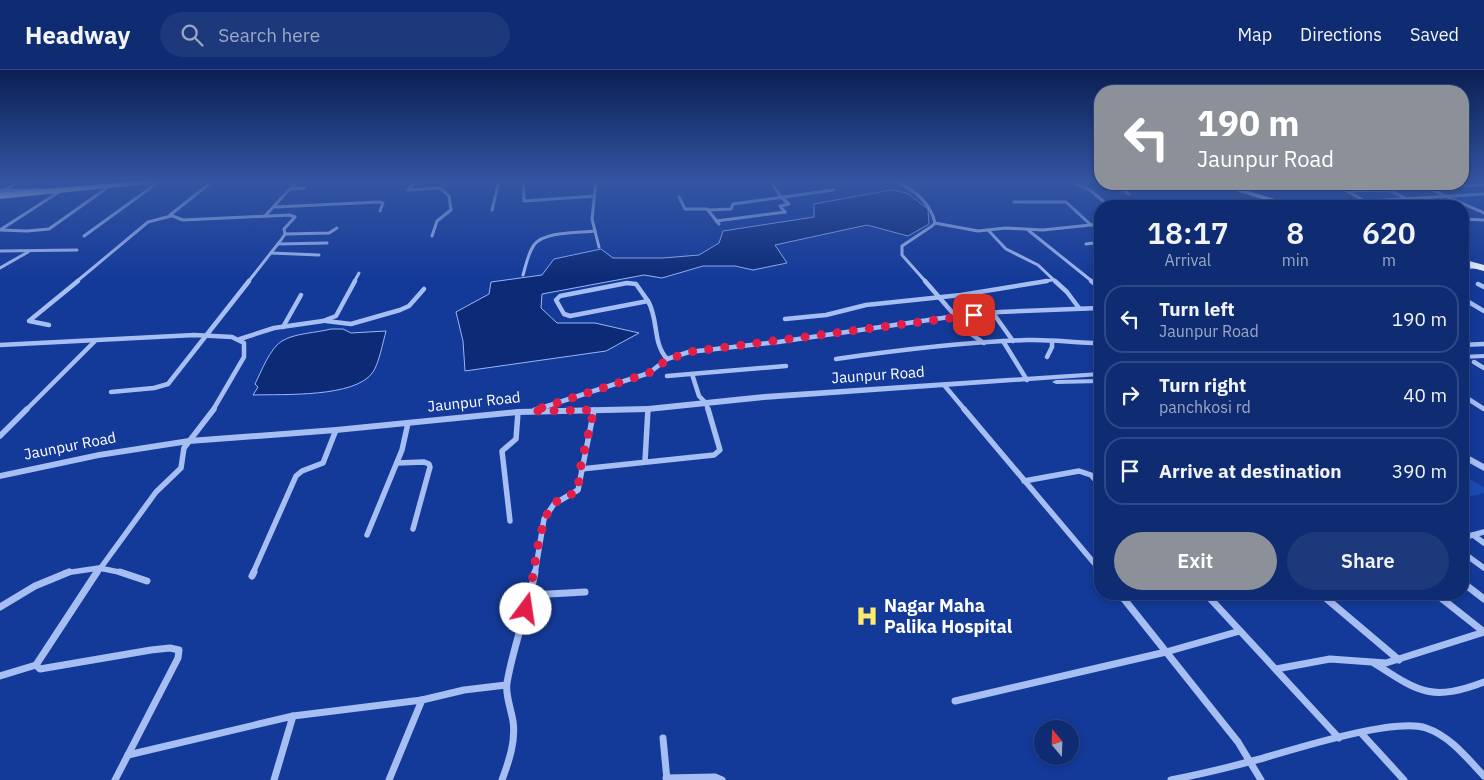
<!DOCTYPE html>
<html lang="en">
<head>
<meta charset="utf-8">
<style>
  body { margin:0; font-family:"IBM Plex Sans",sans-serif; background:#1d387b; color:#f1f3f6; height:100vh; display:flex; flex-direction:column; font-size:19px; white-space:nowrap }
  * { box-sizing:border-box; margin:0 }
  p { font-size:16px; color:#9ba7c4 }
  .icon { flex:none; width:28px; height:28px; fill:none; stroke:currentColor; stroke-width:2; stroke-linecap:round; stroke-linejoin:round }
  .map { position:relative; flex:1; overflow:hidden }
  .drawer { position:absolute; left:1094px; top:130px; width:375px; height:400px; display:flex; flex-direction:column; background:#0f2c73; border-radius:20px; box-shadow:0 2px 8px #0003,0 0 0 1px #2f4885 }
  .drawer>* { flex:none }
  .banner { position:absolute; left:1094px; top:15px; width:375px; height:105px; border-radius:20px; box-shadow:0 2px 8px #0003,0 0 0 1px #2f4885; background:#8c9099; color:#fff; overflow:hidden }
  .needle { width:32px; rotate:341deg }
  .controls { position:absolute; left:1034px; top:650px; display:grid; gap:10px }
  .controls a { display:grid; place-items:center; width:45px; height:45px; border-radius:50%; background:#0f2c73; box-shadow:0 2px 8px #0003,0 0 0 1px #2f4885; font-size:25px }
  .pin { position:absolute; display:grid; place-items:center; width:42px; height:42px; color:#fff; margin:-21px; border-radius:10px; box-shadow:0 2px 8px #0006 }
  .me { position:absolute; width:55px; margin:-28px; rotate:14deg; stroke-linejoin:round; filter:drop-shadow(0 0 4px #0008) }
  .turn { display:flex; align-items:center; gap:18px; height:105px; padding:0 20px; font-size:22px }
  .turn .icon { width:65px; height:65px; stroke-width:2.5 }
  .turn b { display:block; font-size:35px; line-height:42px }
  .eta { display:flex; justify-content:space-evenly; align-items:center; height:85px; text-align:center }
  .eta b { font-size:30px; font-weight:600; line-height:35px }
  .primary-button { display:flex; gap:10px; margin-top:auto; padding:10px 20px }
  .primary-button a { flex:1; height:58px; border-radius:30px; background:#8c9099; color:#fff; font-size:20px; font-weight:600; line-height:58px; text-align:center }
  .primary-button a+a { background:#1d387b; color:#f1f3f6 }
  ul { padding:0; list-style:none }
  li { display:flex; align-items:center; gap:15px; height:68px; margin:0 10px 8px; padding:0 10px; border:2px solid #2f4885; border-radius:20px }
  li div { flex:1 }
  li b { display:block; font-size:19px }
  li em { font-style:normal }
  header { display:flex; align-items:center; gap:30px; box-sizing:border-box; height:70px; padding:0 25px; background:#0f2c73; border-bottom:1px solid #2f4885 }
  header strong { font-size:24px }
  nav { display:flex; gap:28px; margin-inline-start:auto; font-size:18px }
  .search { width:350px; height:45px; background:#1d387b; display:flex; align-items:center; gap:12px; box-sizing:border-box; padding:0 18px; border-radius:28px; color:#9ba7c4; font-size:19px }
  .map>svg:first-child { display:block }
</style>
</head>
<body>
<header>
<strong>Headway</strong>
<div class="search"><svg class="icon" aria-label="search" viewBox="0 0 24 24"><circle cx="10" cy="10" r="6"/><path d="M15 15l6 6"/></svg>Search here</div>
<nav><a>Map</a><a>Directions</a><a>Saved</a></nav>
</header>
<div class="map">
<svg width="1484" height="710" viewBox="0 0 1484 710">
  <rect width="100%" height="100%" fill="#143a99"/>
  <polygon fill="#1c4ab3" points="1462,405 1484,417 1484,423 1463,428"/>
  <g fill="#0c2a76" stroke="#99b7f6">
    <polygon points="891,120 907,123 928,139 929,154 908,166 867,155 775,175 787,193 753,200 735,196 703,196 662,208 644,205 542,224 541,238 557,253 595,253 639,263 606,281 465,301 463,271 456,242 489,224 491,212 542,205 554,189 601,179 613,188 663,188 699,185 719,173 723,161 814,147 814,134"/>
    <path d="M331,259H343L351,263L386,261C383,272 379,293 373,302C356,328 282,324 253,325L258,317L255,314C261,302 270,278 282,271C295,263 316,263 331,259Z"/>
  </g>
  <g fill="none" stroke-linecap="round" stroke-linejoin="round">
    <g stroke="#a7bef3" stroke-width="3">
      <polyline points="213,111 170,145 183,150 290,145 295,147 284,159 285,164 281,170 248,212"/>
      <polyline points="416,111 408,120 440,118 449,126 451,140 437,151 432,166"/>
      <polyline points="523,111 524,131 595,126"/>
      <polyline points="596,111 592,149 599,177"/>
      <polyline points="770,111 781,127 789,134 780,136 785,142"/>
      <path d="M894,111C914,119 930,132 935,153L932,156L902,176V185L926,212"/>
      <polyline points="1070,111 1090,120 1103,131"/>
      <polyline points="1114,114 1129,124"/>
      <polyline points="1334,114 1365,131"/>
      <polyline points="1377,114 1405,128"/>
      <polyline points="1425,117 1484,143"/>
      <polyline points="1385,118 1484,115"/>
      <polyline points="290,119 305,118"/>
      <polyline points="62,120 0,160 27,161 49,159 111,115"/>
      <polyline points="3,121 20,111"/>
      <polyline points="1348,121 1388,120"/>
      <polyline points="679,127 685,139 707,139 719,154"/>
      <polyline points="1014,132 1066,132 1091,155"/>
      <polyline points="1248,136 1271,134"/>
      <polyline points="1342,136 1342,134 1353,132 1484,124"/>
      <polyline points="275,137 379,132 383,133 380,141"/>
      <polyline points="492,140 499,111"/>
      <polyline points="708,140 731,139 733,134 834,120"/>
      <polyline points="265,146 297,111"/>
      <polyline points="1462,149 1484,150"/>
      <polyline points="716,151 785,142"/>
      <polyline points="935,153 978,161 1006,158 1043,160 1100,154"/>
      <polyline points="988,160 1006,179 1038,195 1056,212"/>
      <polyline points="1028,160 1093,212"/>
      <polyline points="285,164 329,163 337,158"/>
      <polyline points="84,166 160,111"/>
      <polyline points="278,174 327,173"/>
      <polyline points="1086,174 1100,172"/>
      <polyline points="0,181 77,180"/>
      <polyline points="271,183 319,185"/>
      <polyline points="0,198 28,182"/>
      <polyline points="1462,198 1477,197"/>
      <path d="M523,205C526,195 528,183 534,175C544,161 579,163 595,161"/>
      <polyline points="76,212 148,152 171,146"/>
      <polyline points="354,212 359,203"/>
      <polyline points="1039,212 1052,210"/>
    </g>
    <g stroke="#a7bef3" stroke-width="4.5">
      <polyline points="925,211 971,264 984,273"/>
      <polyline points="1055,211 1067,222 1079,238"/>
      <polyline points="1091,211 1100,218"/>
      <polygon points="627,213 636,214 648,231 570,246 564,244 556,230 560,226"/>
      <polyline points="1478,214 1484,217"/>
      <polyline points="1462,228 1484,241"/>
      <path d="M648,231C659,250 652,272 667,289"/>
      <polyline points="993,243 1013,271"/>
      <polyline points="785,249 826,245 866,235 961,225 1047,211"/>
      <polyline points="326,251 351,254 400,240 409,236 424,219"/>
      <polyline points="49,255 29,251 78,211"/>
      <polyline points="283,257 301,225"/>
      <polyline points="240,269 274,258 323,251 336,246 355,211"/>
      <polyline points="1003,271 1027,310"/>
      <polyline points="0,275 194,265 232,267 244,273 244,287 213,340"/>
      <polyline points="1462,275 1484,274"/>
      <polyline points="1047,287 1052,277 1052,271"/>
      <path d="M836,289C899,280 963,272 1027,270C1051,269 1076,273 1100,273"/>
      <polyline points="1474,292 1484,298"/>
      <polyline points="692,304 699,326 706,333 708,340"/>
      <polyline points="667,306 786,296"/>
      <polyline points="944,315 965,340"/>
      <polyline points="111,322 154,318 168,314 249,211"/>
      <polyline points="1462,325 1484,339"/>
      <polyline points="26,340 95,271"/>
      <polyline points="535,340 649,303 667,289 689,282 778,272 956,246 1000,242 1100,238"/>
    </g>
    <g stroke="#a7bef3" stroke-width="5.5">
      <polyline points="964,339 1100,500"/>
      <polyline points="535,340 538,339"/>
      <polyline points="0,366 27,339"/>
      <polyline points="645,391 648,339"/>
      <polyline points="397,393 424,392 429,394 430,397 413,459"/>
      <polyline points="581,399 714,385 720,380 708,339"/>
      <polyline points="1024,411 1079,401 1091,405 1100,415"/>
      <polyline points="510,451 502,381 516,369 518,342"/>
      <polyline points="367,465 402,380 408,353"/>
      <polyline points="1473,465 1484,473"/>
      <polyline points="1462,468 1484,462"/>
      <polyline points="1462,482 1484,498"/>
      <polyline points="65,503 99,498 124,503"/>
      <polyline points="97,503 156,422 181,398 184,378 214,339"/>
      <polyline points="253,503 296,406 302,401 323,393 336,360"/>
      <polyline points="535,503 544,449 554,434 578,420 594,340"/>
    </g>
    <g stroke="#a7bef3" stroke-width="7">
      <polyline points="97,502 36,595 40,599 151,580 170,578 179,580 178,588 115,710"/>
      <polyline points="120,502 147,511"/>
      <polyline points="252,506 254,502"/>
      <polyline points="1462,512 1484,529"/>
      <polyline points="1120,524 1238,672 1261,710"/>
      <polyline points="1206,524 1339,668"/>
      <polyline points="1321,524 1399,590"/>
      <polyline points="1436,524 1484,562"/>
      <polyline points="531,525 585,522"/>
      <polyline points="1209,527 1225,524"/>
      <polyline points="0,537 35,516 69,502"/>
      <path d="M1374,593C1419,622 1431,632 1484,612"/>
      <polyline points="1276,599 1330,589 1386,593 1484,562"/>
      <polyline points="0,606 36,595"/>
      <polyline points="955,631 1166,582 1240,561"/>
      <polyline points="293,646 422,630 464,620 506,615"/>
      <polyline points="1362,664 1404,710"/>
      <polyline points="663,668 667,710"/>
      <polyline points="128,685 293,646 274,710"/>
      <polyline points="666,708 715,707 722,710"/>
      <polyline points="389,710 422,630"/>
      <path d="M502,710C509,691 516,671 513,651C511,639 505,624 507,613C513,576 528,540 535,502"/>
      <path d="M1171,710C1201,704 1230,697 1260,689C1295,679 1395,647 1426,658C1450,666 1467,688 1484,706"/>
    </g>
    <g fill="#a7bef3" fill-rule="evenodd">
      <polygon points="0,119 41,118 44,120 41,122 0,123"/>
      <polygon points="1484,284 1484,288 1462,289 1462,285"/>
      <polygon points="1100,302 1100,306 764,330 648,342 518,345 336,363 189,374 99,388 0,409 0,403 99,382 189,368 336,357 518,339 648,336 764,324"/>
      <polygon points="1100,309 1100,313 1056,314 1052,312 1056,310"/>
      <polygon points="1462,382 1484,394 1484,401 1462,389"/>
    </g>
    <g fill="#f9faff" fill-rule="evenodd">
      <polygon points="133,111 161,111 157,113 0,129 0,123"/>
      <polygon points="1213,114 1225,114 1298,136 1285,136"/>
      <polygon points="1462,189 1484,195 1484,201 1462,195"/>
    </g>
  </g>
  <linearGradient id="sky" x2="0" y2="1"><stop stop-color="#0b2054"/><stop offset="0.53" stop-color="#3455a2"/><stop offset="1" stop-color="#3455a2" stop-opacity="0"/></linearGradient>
  <rect width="1484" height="210" fill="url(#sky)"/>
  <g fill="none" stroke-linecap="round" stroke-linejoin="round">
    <path stroke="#e11d48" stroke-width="9" stroke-dasharray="0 16.2" d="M526,539C534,513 537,455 552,436C558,428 570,427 578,420L580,399L594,340L532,341L649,303L667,290L689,282L974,245"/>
  </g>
  <defs>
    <g id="hospital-bare" transform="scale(1.725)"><path d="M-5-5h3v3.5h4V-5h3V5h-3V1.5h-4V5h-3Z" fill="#ffea69" stroke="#143a99" stroke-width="2.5" paint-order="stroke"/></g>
  </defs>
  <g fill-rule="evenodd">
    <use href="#hospital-bare" x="867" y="546"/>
  </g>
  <g text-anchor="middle" stroke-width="5" stroke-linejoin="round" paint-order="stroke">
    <g font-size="15" fill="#fff" stroke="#143a99">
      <text transform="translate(878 305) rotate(-4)" y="5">Jaunpur Road</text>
      <text transform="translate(474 332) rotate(-6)" y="5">Jaunpur Road</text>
      <text transform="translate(70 376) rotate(-11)" y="5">Jaunpur Road</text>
    </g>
    <g font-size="18" font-weight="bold" fill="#fff" stroke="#143a99" text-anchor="start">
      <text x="884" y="542">Nagar Maha<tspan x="884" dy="21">Palika Hospital</tspan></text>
    </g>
  </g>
</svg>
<div class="controls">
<a><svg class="needle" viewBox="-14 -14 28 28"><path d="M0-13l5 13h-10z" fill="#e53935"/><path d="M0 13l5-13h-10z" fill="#9ba7c4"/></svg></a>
</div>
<div class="pin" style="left:974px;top:245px;background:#d93025"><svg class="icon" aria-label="arrive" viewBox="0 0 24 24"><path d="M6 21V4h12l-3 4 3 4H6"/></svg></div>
<svg class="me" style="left:526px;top:539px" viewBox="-20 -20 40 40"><circle r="19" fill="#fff"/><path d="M0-13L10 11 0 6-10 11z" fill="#e11d48"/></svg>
<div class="banner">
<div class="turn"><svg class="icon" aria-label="left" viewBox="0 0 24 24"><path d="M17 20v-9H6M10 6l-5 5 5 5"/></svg><div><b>190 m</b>Jaunpur Road</div></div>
</div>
<section class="drawer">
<div class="eta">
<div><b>18:17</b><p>Arrival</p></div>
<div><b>8</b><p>min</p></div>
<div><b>620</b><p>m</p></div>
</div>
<ul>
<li><svg class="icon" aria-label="left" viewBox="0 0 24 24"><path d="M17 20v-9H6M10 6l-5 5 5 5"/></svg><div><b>Turn left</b><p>Jaunpur Road</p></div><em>190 m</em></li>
<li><svg class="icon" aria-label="right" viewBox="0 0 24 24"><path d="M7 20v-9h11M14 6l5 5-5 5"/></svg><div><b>Turn right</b><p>panchkosi rd</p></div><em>40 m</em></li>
<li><svg class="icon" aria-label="arrive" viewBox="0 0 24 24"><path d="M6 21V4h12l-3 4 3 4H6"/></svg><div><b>Arrive at destination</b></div><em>390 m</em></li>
</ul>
<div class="primary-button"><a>Exit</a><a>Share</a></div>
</section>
</div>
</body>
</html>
